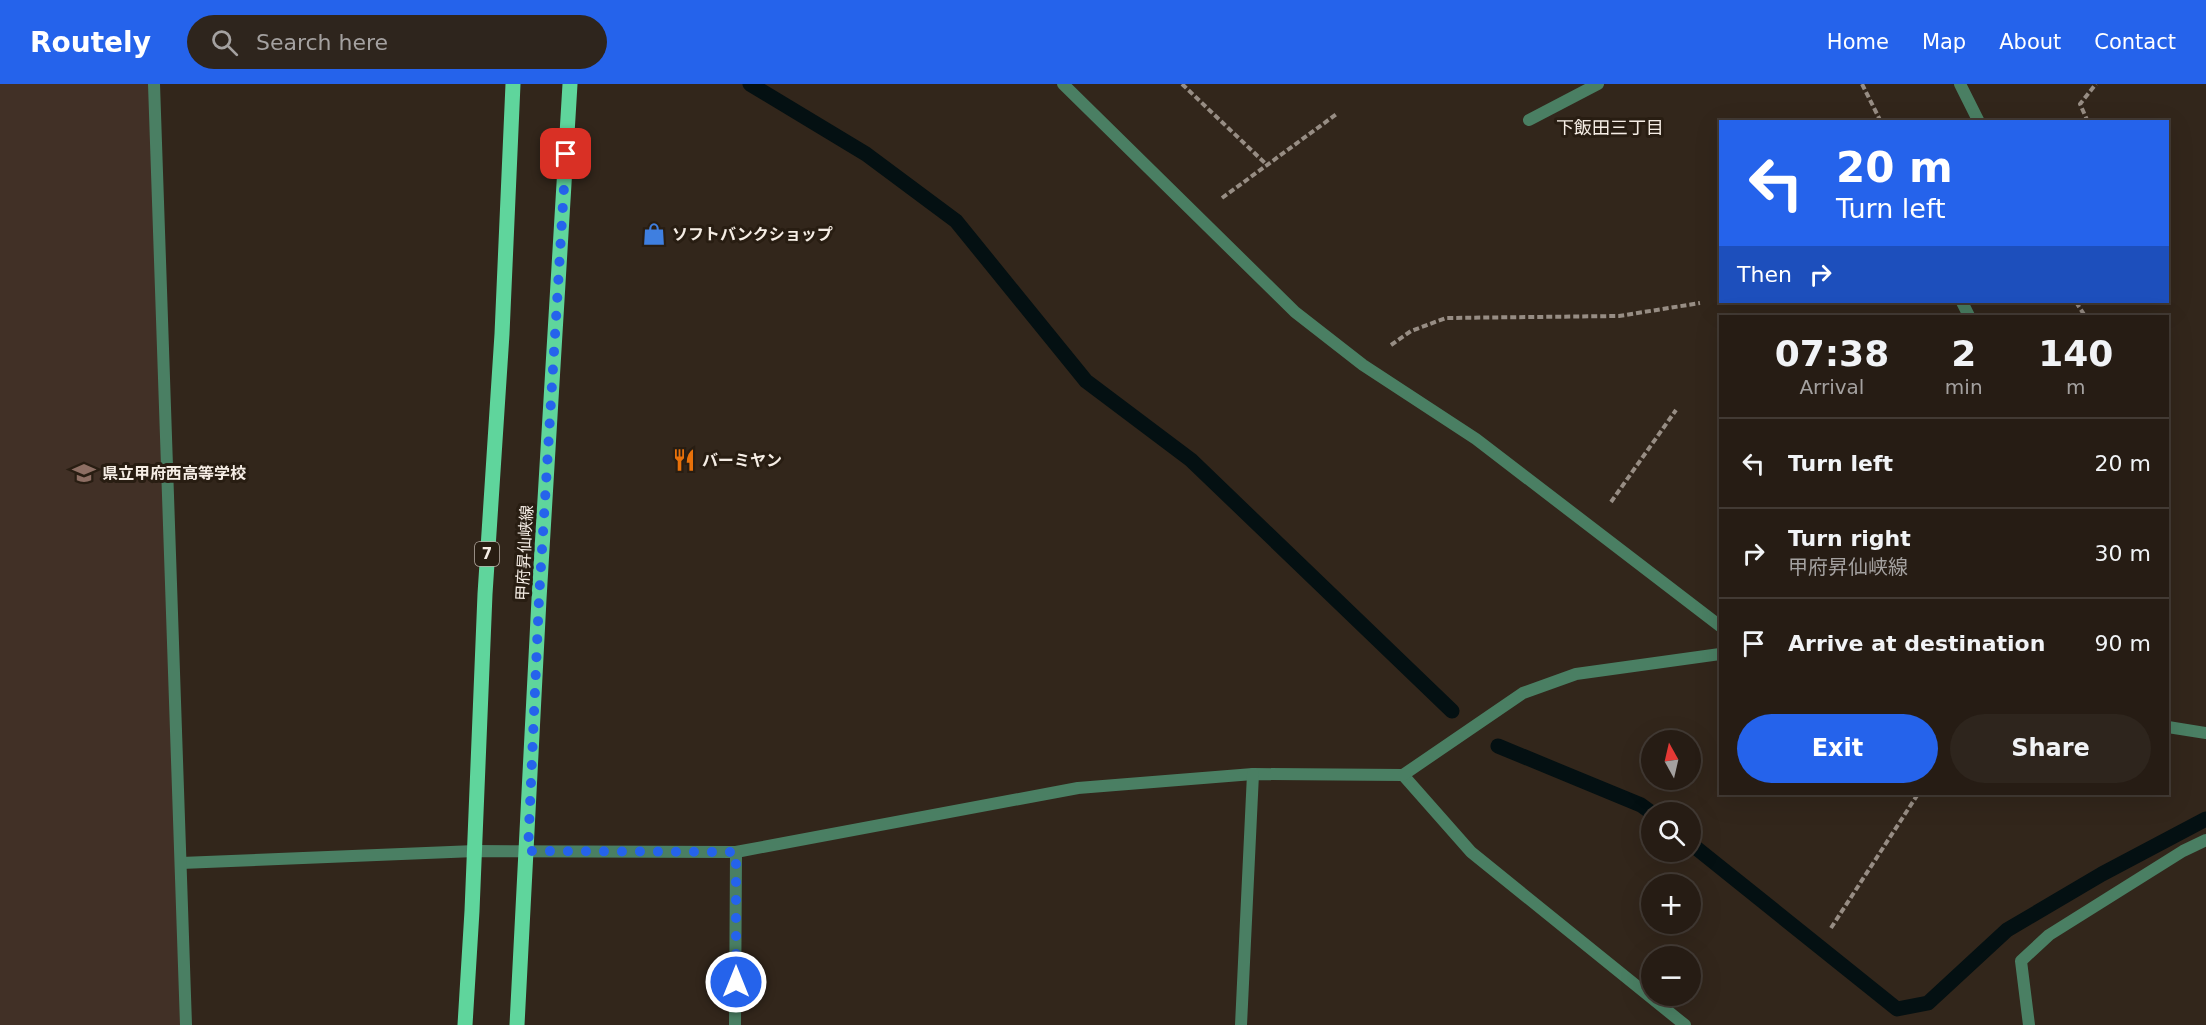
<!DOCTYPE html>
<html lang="en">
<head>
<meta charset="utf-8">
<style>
  body { margin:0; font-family:"DejaVu Sans","Noto Sans JP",sans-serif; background:#2e251d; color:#f1f3f6; height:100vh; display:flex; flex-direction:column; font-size:22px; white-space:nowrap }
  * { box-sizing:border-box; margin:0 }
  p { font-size:20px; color:#a4a1a0 }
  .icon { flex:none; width:33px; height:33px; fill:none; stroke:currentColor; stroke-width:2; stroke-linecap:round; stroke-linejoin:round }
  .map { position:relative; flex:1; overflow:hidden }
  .drawer { position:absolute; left:1719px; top:231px; width:450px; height:480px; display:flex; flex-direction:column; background:#261c14; border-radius:0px; box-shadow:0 6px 24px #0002,0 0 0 2px #423a34 }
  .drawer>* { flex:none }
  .top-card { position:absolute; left:1719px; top:36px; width:450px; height:183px; border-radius:0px; box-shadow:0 6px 24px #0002,0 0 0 2px #423a34; background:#2563eb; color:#fff; overflow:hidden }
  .needle { width:39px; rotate:352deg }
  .controls { position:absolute; left:1641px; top:646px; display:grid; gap:12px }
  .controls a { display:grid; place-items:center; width:60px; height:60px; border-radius:50%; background:#261c14; box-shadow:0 6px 24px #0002,0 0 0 2px #423a34; font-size:30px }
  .pin { position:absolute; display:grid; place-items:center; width:51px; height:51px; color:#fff; margin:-26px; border-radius:12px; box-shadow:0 3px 9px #0006 }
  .me { position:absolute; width:66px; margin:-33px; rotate:0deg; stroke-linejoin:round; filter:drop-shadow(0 0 4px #0008) }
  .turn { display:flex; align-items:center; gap:21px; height:126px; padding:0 18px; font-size:27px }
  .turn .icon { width:78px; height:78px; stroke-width:2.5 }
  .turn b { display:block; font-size:42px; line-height:51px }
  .then { display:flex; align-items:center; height:57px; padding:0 18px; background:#0003; gap:12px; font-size:22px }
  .eta { display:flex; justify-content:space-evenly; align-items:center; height:102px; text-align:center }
  .eta b { font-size:36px; font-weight:600; line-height:42px }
  .cta { display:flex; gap:12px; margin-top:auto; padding:12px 18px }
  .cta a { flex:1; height:69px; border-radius:36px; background:#2563eb; color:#fff; font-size:24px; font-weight:600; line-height:69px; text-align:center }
  .cta a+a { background:#2e251d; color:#f1f3f6 }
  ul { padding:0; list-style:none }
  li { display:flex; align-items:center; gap:18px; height:90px; padding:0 18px; border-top:2px solid #423a34 }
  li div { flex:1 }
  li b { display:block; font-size:22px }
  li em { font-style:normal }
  header { display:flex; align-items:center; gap:36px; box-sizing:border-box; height:84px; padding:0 30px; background:#2563eb; color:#fff }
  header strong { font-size:28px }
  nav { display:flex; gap:33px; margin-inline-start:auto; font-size:21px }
  .search { width:420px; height:54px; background:#2e251d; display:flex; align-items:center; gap:15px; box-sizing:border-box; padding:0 21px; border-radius:33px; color:#a4a1a0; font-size:22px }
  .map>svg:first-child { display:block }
</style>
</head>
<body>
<header>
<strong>Routely</strong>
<div class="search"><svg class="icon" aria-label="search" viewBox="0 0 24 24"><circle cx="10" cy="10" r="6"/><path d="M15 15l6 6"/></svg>Search here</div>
<nav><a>Home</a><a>Map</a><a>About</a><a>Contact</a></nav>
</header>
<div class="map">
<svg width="2206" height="941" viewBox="0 0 2206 941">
  <rect width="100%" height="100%" fill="#32261b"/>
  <polygon fill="#413026" points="0,0 154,0 186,941 0,941"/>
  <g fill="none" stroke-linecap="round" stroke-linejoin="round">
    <g stroke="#041012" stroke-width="15">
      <polyline points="750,0 866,70 956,137 1086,297 1191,376 1452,627"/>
      <polyline points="1498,662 1641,721 1652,729"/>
      <polyline points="1690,759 1897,925 1928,919 2007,846 2102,790 2206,735"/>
    </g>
    <g stroke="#978d84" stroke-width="4" stroke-dasharray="6 3" stroke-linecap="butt">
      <polyline points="1182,0 1267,81"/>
      <polyline points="1862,0 1881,38"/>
      <polyline points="2088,38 2080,20 2096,0"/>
      <polyline points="1222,114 1338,29"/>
      <polyline points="2076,218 2085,232"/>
      <polyline points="1391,261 1411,247 1446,234 1619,232 1700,219"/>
      <polyline points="1611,418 1676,326"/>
      <polyline points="1831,844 1918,710"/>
    </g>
    <g stroke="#4a7f63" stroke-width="12">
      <polyline points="1063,0 1295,228 1363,281 1476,355 1720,542"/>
      <polyline points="1960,0 1979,38"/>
      <polyline points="1529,36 1598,0"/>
      <polyline points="1962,218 1969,232"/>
      <polyline points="2168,643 2206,649"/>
      <polyline points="1403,691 1471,768 1685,941"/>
      <polyline points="181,779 475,767 736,768 1078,704 1253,690 1403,691 1523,609 1576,590 1720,570"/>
      <polyline points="1241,941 1253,690"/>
      <polyline points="2029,941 2021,877 2049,851 2183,767 2206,756"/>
    </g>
    <g stroke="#4a7f63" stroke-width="12">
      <polyline points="154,0 186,941"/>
      <polyline points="735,941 736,768"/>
    </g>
    <g stroke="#5fd59c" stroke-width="15">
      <polyline points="465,941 472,827 485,510 502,250 513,0"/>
      <polyline points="517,941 539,515 570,0"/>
    </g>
  </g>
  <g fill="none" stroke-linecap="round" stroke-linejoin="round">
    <polyline stroke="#2563eb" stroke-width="10" stroke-dasharray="0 18" points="566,70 539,515 528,767 736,768 736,898"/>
  </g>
  <defs>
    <g id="shop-bare" transform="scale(1.8)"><path d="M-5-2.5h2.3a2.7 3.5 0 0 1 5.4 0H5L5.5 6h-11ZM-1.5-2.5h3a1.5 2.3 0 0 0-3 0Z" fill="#3f7fe0" stroke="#281d12" stroke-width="2.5" paint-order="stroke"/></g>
    <g id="restaurant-bare" transform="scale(1.8)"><path d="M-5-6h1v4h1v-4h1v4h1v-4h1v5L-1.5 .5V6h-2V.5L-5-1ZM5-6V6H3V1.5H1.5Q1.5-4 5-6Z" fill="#e8710a" stroke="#281d12" stroke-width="2.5" paint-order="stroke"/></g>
    <g id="school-bare" transform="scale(1.8)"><path d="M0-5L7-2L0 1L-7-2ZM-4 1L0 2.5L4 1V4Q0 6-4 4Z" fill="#8d6e63" stroke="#281d12" stroke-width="2.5" paint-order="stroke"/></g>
  </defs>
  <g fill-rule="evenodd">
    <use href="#shop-bare" x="654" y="150"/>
    <use href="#restaurant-bare" x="684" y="376"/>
    <use href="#school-bare" x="84" y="389"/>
  </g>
  <g text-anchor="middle" stroke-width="6" stroke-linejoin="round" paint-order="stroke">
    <rect fill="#281d12" stroke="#b8afa6" stroke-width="1.5" x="475" y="458" width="24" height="24" rx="4.5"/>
    <g font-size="15" font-weight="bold" fill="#f5ede5">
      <text x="487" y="475">7</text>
    </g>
    <g font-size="16" font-weight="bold" fill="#f5ede5" stroke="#281d12" text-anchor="start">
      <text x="672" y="156">ソフトバンクショップ</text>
      <text x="702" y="382">バーミヤン</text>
      <text x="102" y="395">県立甲府西高等学校</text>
    </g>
    <g font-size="16" fill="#f5ede5" stroke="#281d12">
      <text transform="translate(524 469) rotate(-87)" y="6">甲府昇仙峡線</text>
    </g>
    <g font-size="18" fill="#f5ede5" stroke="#281d12">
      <text x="1610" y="50">下飯田三丁目</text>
    </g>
  </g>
</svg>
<div class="controls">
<a><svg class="needle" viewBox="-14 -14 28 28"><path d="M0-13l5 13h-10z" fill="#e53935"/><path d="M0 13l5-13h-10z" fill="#a4a1a0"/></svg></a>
<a><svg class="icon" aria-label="search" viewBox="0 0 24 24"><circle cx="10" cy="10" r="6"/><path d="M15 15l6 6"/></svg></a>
<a>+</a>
<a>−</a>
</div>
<div class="pin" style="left:566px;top:70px;background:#d93025"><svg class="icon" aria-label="arrive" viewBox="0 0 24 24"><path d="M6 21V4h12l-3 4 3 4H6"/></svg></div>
<svg class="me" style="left:736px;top:898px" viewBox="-20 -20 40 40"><circle r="17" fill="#2563eb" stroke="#fff" stroke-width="3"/><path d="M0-11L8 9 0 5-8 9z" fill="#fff"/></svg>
<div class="top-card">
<div class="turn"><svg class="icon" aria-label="left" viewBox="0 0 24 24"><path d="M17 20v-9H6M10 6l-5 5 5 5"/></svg><div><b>20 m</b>Turn left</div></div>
<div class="then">Then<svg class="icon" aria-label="right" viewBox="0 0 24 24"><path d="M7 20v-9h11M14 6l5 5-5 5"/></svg></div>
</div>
<section class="drawer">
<div class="eta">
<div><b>07:38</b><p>Arrival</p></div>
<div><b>2</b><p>min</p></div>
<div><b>140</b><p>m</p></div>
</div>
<ul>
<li><svg class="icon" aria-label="left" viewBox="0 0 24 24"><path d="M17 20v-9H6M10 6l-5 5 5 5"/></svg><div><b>Turn left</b></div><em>20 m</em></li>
<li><svg class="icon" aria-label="right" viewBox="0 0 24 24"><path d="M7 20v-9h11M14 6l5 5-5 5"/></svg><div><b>Turn right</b><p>甲府昇仙峡線</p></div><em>30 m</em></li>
<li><svg class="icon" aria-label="arrive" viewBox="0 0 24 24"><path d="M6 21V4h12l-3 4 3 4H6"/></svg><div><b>Arrive at destination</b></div><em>90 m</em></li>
</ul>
<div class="cta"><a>Exit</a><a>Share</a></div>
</section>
</div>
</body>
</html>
